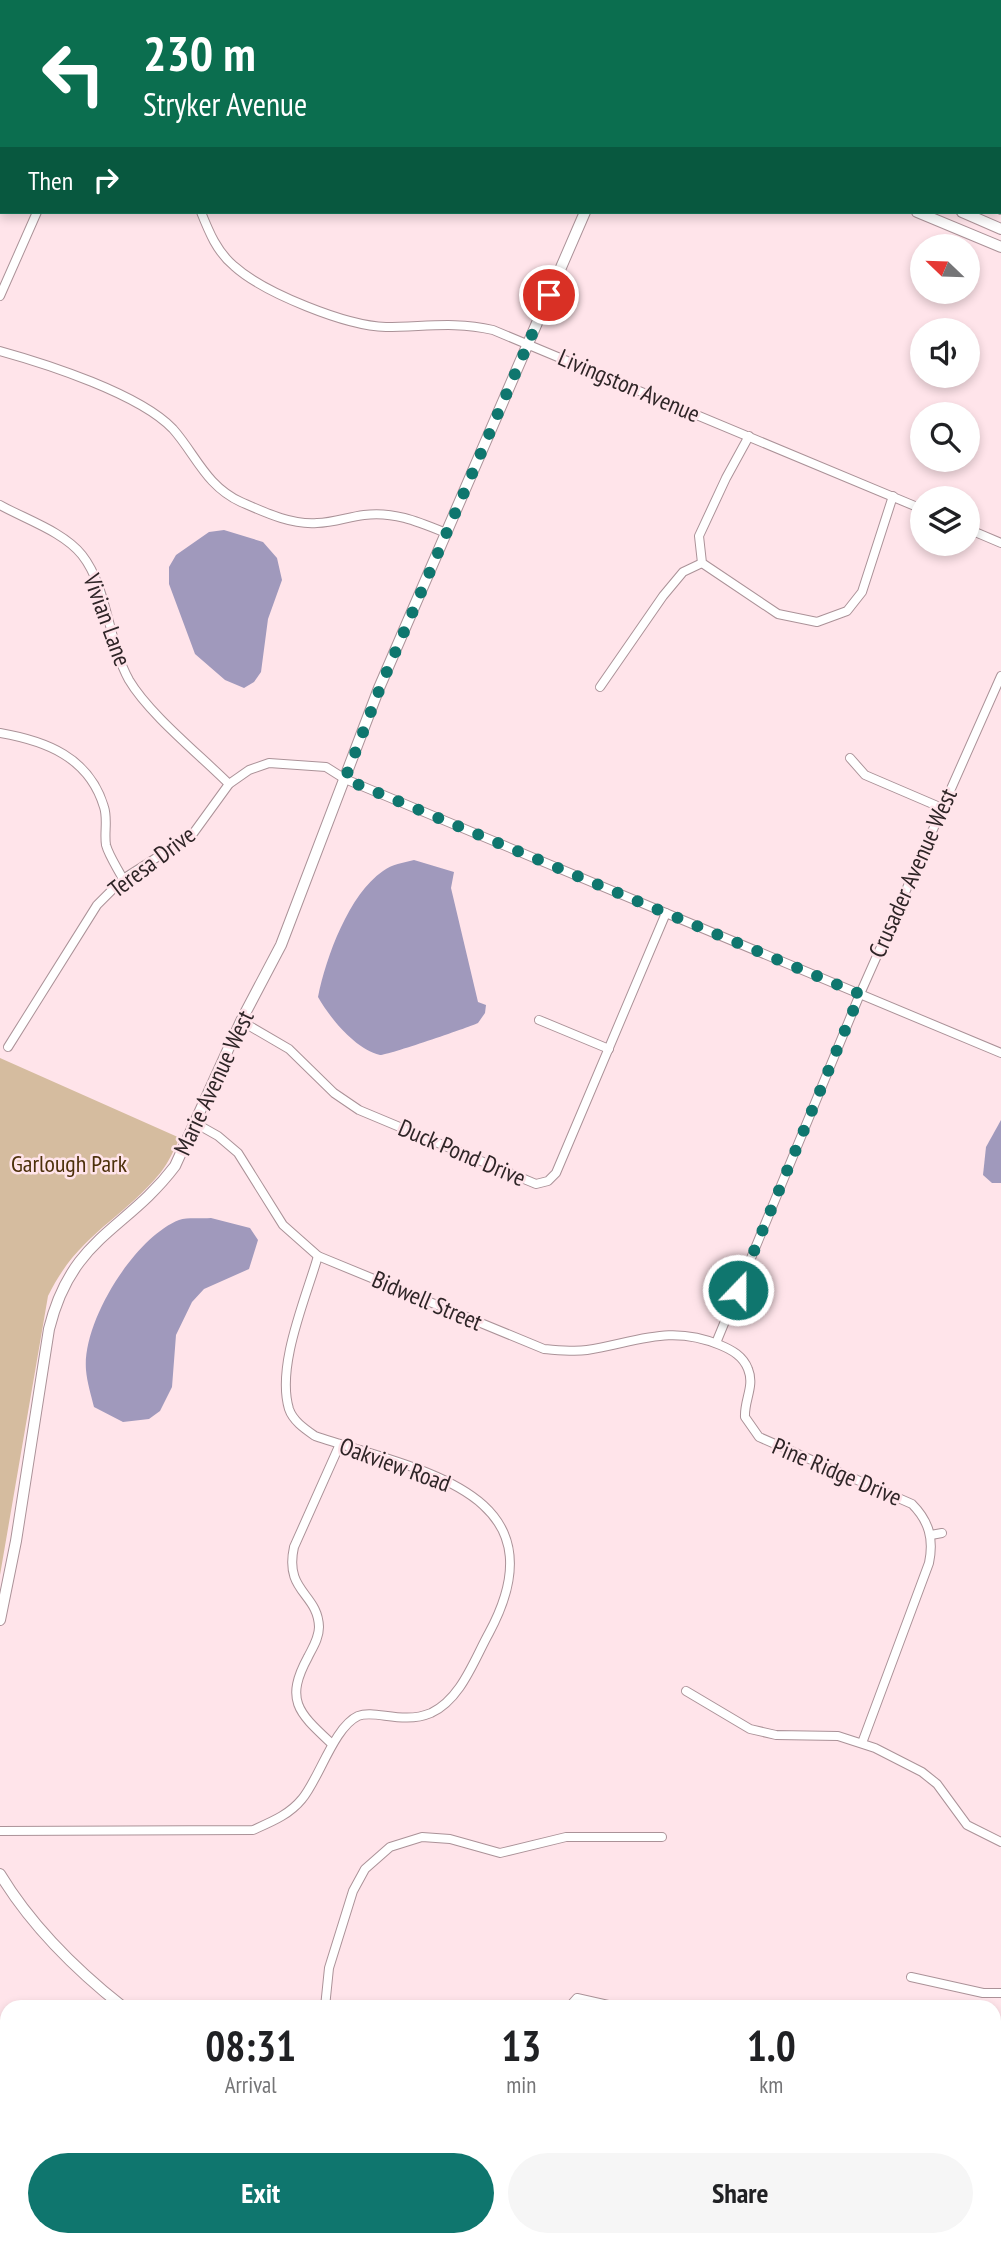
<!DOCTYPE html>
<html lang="en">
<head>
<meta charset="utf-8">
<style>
  body { margin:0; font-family:"PT Sans Narrow",sans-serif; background:#f6f6f6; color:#202124; height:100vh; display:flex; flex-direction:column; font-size:26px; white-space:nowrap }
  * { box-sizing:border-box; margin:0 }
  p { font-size:23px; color:#757577 }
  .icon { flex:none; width:38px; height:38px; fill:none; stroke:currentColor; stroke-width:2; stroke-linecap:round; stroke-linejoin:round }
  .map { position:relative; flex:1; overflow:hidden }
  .drawer { position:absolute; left:0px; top:2000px; width:1001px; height:247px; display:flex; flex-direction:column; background:#fff; border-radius:21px 21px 0 0; box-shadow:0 4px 10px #0003 }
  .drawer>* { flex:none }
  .banner { position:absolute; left:0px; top:0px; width:1001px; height:214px; box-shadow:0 4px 10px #0003; background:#0b6e4f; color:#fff; overflow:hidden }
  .needle { width:46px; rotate:293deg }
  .controls { position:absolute; left:910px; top:234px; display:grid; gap:14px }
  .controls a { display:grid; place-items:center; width:70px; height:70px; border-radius:50%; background:#fff; box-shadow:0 4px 10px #0003; font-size:35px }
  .pin { position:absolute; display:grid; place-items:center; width:60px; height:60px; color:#fff; margin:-30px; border:4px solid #fff; border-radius:50%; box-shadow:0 2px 7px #0007 }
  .me { position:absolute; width:77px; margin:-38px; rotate:22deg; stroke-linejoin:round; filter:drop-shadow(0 0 5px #0008) }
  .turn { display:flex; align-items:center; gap:24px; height:147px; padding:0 28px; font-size:32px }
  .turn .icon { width:91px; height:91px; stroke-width:2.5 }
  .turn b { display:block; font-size:49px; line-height:60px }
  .then { display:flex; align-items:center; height:66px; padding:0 28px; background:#0003; gap:14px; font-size:26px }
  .eta { display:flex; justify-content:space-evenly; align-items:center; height:119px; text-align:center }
  .eta b { font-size:42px; font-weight:700; line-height:49px }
  .cta { display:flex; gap:14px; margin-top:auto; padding:14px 28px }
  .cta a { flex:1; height:80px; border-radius:42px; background:#0f766e; color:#fff; font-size:28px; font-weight:700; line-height:80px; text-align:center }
  .cta a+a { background:#f6f6f6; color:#202124 }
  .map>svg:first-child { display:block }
</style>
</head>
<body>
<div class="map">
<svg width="1001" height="2246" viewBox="0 0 1001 2246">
  <rect width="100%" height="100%" fill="#ffe4ea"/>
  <g fill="#d5bc9f">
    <path d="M0,1058L180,1138C174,1149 169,1162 161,1172C122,1220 78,1234 48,1296L0,1575Z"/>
    <polygon points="0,2025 7,2031 7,2240 296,2240 305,2246 0,2246"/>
  </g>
  <g fill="#a099bc">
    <polygon points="224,530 263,542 277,558 282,580 268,619 261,672 254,682 244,688 225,680 195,654 169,584 169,567 176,555 209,532"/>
    <path d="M414,860L454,872L451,888L478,1002L486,1005L485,1013L478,1023C467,1028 385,1056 380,1055C355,1049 330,1018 318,997C326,957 349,894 383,871C392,864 403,863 414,860Z"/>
    <polygon points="1001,1120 1001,1183 992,1183 983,1175 986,1147"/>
    <path d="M211,1218L250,1228L258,1240L249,1269L204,1289L192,1302L176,1335L172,1387L160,1411L149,1419L123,1422L94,1407C91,1395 87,1382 86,1370C82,1322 134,1238 179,1220C188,1217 201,1219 211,1218Z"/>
  </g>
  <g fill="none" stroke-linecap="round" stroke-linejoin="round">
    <g stroke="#ab9298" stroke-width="10">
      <g id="street">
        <polyline points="842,0 843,2"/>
        <polyline points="759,2 760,0"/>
        <polyline points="0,44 2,45"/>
        <polyline points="999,82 1001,83"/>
        <polyline points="999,209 1001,210"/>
        <path d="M201,212C209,232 217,252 234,266C264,293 346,326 386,327C424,327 455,321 493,330L922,509"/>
        <polyline points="0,296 37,212"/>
        <path d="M0,351C47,364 140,394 173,429C196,455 206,486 241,502C264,512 291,525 317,523C333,523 348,517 364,515C394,511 419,522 446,533"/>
        <polyline points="749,436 726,478 699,536 702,563 778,614 817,622 847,611 862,592 893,496"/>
        <path d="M0,505C25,519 64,532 82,555C108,588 108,642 129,680C149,714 200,755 229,784"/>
        <polyline points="968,529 1001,543"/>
        <polyline points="600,687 663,596 683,572 702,563"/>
        <path d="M0,733C46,741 89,757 104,807C108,819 104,833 106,845C109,856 118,869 123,879"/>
        <polyline points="850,758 865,775 942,808"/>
        <polyline points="539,1020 609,1049"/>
        <polyline points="241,1021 289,1049 334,1093 359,1110 536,1184 548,1181 556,1173 666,913"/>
        <polyline points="8,1047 97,905 123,879 192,835 229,784 249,770 269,763 326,767 345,779 1001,1053"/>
        <path d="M195,1123L218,1136L238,1153L283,1225L318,1256L544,1349C558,1350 573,1352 587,1350C637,1342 670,1324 720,1345C732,1350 743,1356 748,1369C755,1386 744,1400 745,1417L759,1437L912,1504C929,1521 934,1539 929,1563L862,1743"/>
        <polyline points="716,1343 860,994 1001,676"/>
        <polyline points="931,1535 942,1533"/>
        <polyline points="686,1691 750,1729 776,1735 838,1736 875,1748 922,1772 937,1784 967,1825 1001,1842"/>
        <path d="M332,1744C299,1713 284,1701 308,1657C313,1647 319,1638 319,1627C318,1593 284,1592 294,1547L340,1444"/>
        <path d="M0,1831L253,1830C271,1822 289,1815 302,1799C319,1779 334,1727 358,1716C375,1709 402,1725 431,1713C461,1699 474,1660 489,1633C566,1490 415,1470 315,1436C305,1429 293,1421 289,1409C276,1366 306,1298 318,1256"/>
        <polyline points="911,1977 983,1993 1001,1993"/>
        <polyline points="325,2007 329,1968 353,1891 365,1869 390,1847 422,1837 450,1839 500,1853 566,1837 662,1837"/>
        <polyline points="569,2007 577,1998 617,2007"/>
        <polyline points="687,2240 691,2246"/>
        <polyline points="517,2246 520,2240"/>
        <polyline points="787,2246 790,2240"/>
      </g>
    </g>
    <g stroke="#ab9298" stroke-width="12">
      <g id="secondary">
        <polyline points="413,0 417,2"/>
        <polyline points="457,0 461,2"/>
        <polyline points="657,2 657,0"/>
        <polyline points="673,2 673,0"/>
        <polyline points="917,212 1001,247"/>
        <polyline points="962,212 1001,229"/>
        <path d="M0,1620L16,1541L49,1329C72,1236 126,1231 175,1166L241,1021L281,945L379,688L585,212"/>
        <path d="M0,1874C32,1927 75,1969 123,2007"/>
        <polyline points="474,2240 483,2246"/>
      </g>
    </g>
    <g stroke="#fff" stroke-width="16">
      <g id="highway">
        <polyline points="994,2170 1001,2153"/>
        <polyline points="994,2240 1001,2223"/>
        <polyline points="961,2246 964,2240"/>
      </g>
    </g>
    <use href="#street" stroke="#fff" stroke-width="8"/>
    <use href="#secondary" stroke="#fff" stroke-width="10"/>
    <use href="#highway" stroke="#fe9f85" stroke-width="14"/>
  </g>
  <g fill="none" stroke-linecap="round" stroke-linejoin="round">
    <polyline stroke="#0f766e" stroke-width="12" stroke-dasharray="0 21.6" points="549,295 382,683 345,779 860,994 738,1290"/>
  </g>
  <g text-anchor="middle" stroke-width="5" stroke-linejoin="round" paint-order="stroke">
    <g font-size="24" fill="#2f2527" stroke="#ffe4ea">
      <text transform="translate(629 386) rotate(23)" y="8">Livingston Avenue</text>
      <text transform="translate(107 620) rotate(70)" y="8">Vivian Lane</text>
      <text transform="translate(152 862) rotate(-37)" y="8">Teresa Drive</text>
      <text transform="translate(913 873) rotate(-66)" y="8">Crusader Avenue West</text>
      <text transform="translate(214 1083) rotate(-65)" y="8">Marie Avenue West</text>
      <text transform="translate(462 1153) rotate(23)" y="8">Duck Pond Drive</text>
      <text transform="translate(427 1301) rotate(23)" y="8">Bidwell Street</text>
      <text transform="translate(395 1465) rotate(20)" y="8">Oakview Road</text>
      <text transform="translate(837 1472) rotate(23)" y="8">Pine Ridge Drive</text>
    </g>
    <g font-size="24" fill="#4c300a" stroke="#ffe4ea">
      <text x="69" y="1172">Garlough Park</text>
    </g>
  </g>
</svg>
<div class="controls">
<a><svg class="needle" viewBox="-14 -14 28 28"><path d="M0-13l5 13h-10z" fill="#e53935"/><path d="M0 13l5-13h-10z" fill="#757577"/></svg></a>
<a><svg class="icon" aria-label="sound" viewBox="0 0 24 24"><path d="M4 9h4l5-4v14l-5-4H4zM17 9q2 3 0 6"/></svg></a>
<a><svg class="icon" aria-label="search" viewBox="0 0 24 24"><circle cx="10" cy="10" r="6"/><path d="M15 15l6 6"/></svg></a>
<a><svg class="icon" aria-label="layers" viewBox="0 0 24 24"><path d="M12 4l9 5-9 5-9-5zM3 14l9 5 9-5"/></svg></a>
</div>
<div class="pin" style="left:549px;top:295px;background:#d93025"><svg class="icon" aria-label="arrive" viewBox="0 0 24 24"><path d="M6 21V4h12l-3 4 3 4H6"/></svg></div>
<svg class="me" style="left:738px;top:1290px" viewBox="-20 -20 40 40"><circle r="17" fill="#0f766e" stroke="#fff" stroke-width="3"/><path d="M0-11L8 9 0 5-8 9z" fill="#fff"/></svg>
<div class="banner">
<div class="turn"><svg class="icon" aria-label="left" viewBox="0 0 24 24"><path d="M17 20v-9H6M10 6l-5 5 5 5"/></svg><div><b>230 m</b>Stryker Avenue</div></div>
<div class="then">Then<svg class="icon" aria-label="right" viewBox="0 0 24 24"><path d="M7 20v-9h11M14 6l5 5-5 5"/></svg></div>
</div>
<section class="drawer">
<div class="eta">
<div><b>08:31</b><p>Arrival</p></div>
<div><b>13</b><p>min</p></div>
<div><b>1.0</b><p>km</p></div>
</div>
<div class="cta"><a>Exit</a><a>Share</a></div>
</section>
</div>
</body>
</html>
